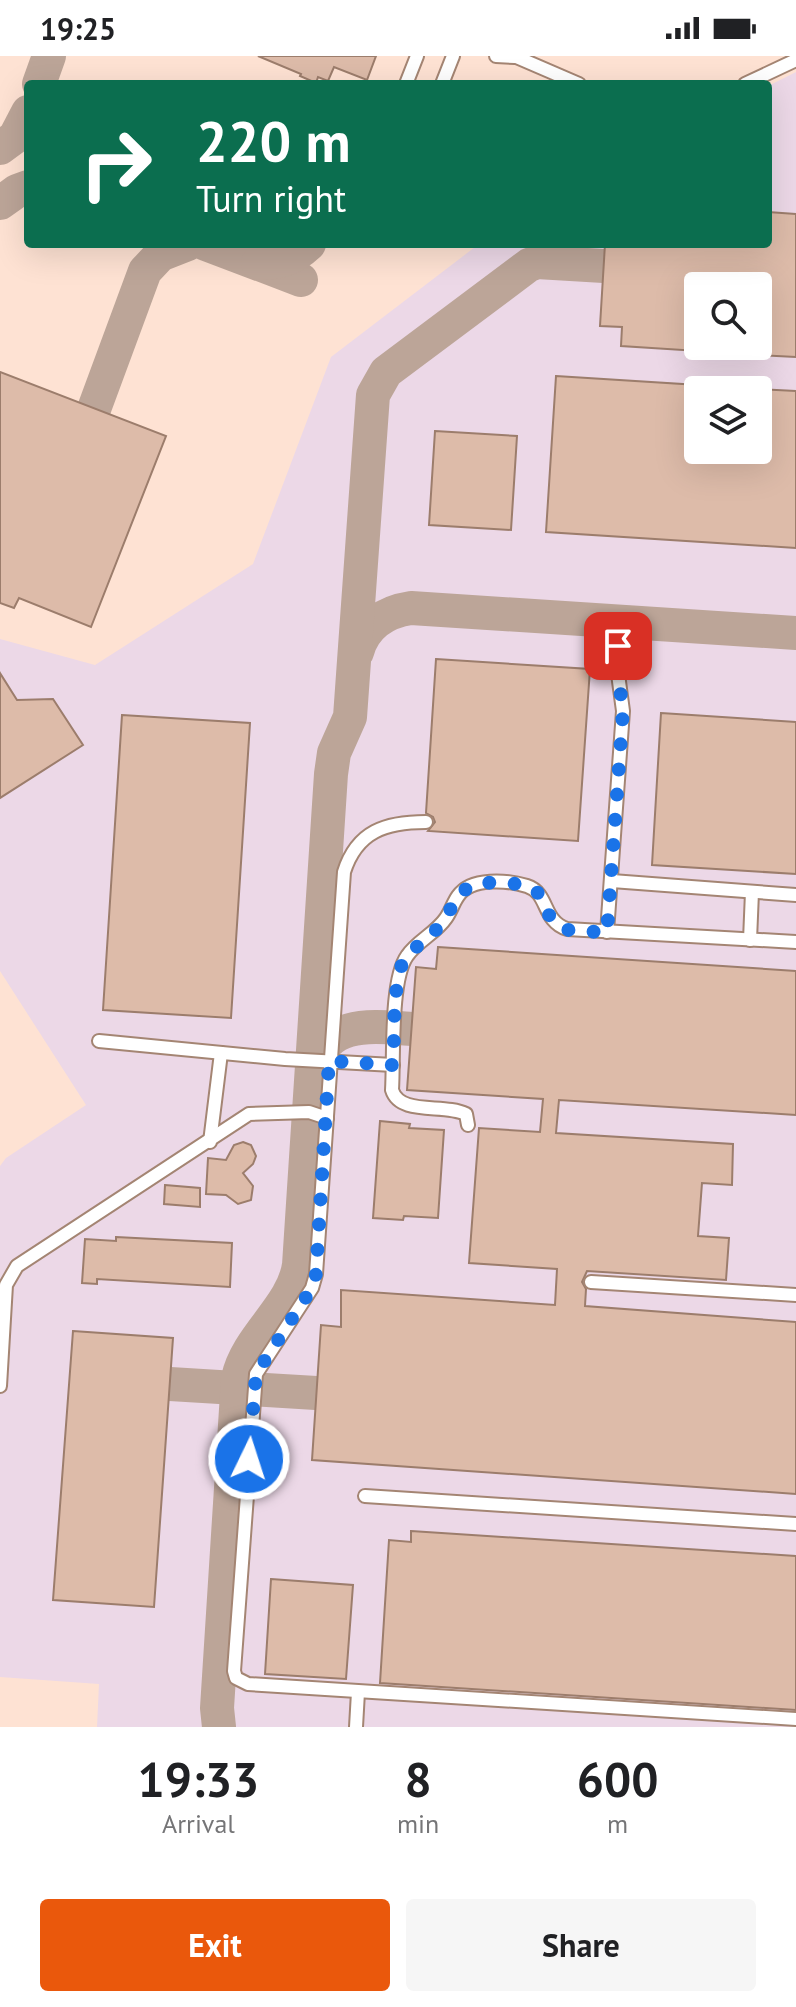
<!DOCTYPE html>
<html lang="en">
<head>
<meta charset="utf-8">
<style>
  body { margin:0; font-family:"PT Sans",sans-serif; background:#f6f6f6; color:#202124; height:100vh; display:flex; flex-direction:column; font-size:30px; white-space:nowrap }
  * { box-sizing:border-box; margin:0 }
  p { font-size:26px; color:#757577 }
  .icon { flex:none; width:44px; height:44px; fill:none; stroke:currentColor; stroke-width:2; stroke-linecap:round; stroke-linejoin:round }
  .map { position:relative; height:1671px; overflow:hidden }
  .drawer { display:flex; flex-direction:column; background:#fff; flex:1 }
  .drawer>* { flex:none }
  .guide { position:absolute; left:24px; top:24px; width:748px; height:168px; border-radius:8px; box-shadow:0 8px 32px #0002; background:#0b6e4f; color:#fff; overflow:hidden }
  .tools { position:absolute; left:684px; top:216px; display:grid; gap:16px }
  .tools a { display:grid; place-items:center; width:88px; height:88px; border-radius:8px; background:#fff; box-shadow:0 8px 32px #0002; font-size:40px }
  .pin { position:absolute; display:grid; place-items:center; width:68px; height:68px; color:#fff; margin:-34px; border-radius:16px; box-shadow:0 4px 12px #0006 }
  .me { position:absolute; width:88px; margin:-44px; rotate:4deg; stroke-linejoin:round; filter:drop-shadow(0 0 6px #0008) }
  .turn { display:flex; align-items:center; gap:28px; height:168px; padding:0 40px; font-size:36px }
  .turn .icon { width:104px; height:104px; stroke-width:2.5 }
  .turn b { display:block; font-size:56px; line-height:68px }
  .eta { display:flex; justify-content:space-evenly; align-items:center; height:136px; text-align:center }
  .eta b { font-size:48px; font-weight:600; line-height:56px }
  .button { display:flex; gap:16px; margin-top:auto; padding:16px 40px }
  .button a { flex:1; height:92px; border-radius:8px; background:#ea580c; color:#fff; font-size:32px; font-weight:600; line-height:92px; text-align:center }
  .button a+a { background:#f6f6f6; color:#202124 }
  .status { display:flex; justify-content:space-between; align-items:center; height:56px; padding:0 40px; background:#fff; direction:ltr }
  .status svg { height:22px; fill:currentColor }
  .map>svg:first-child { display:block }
</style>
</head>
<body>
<div class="status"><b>19:25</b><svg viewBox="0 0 49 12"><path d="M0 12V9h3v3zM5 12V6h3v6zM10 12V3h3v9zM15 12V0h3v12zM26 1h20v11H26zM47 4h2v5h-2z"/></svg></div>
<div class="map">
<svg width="796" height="1671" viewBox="0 0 796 1671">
  <rect width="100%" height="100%" fill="#fee2d3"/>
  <path fill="#ecd8e7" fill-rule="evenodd" d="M796,16V1671H97L99,1628L0,1621V1110L6,1102L86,1049L0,915V583L95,609L253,508L331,301L479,188H768V30ZM698,230H758V290H698ZM698,334H758V394H698Z"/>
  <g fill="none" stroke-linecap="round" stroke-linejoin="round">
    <g stroke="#bca598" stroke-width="34">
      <polyline points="39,28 49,0"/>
      <polyline points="0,92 15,81 28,56"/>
      <polyline points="0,147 17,135 28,131"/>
      <polyline points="206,188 301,224"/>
      <path d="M258,207C279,208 294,202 309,188"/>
      <polyline points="94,353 145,215 160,199 188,188"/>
      <path d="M357,596C364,570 384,556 411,552L796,577"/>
      <path d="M312,1013C328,964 369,970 412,973"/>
      <polyline points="170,1328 316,1337"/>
      <path d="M219,1671L217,1652L238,1322C247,1280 293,1251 299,1209L331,718L334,697L350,661L373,339L386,316L529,209L537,206L604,210"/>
    </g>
  </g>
  <g fill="#ddbba9" stroke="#9c7d6c" stroke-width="2">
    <polygon points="258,0 376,0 367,24 334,11 328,25 318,21 316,27 300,20 301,18"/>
    <polygon points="768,156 796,158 796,301 758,299 758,230 698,230 698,295 621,290 622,271 600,270 605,188 768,188"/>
    <polygon points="0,316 166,380 91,571 19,542 14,552 0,547"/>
    <polygon points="556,320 698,329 698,394 758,394 758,333 796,335 796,492 546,476"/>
    <polygon points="435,375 517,380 511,474 429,469"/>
    <polygon points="436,603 590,613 578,785 428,775 435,766 433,761 426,757"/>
    <polygon points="0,617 17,644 53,643 83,689 0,742"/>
    <polygon points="661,657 796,666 796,818 652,809"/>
    <polygon points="122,659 250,667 231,962 103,954"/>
    <polygon points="438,891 796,915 796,1059 559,1044 556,1077 733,1088 732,1129 702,1127 698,1180 729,1182 726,1224 587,1215 582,1226 586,1233 585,1250 796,1266 796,1438 312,1404 321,1269 341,1271 341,1234 555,1249 557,1213 469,1207 479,1072 540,1076 543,1043 407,1034 416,911 436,913"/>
    <polygon points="380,1065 410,1068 409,1072 444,1074 438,1162 404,1160 403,1164 373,1162"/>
    <polygon points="243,1086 251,1089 256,1100 253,1108 243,1117 253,1130 251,1144 238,1148 226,1139 206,1138 208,1102 226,1104 234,1089"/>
    <polygon points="165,1129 200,1132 200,1151 164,1148"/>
    <polygon points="116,1181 232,1187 230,1231 97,1223 97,1228 82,1227 85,1183 116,1185"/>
    <polygon points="73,1275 173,1282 154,1551 53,1544"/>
    <polygon points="411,1475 796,1500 796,1654 380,1627 389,1484 411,1486"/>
    <polygon points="271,1523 353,1529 346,1623 265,1618"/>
  </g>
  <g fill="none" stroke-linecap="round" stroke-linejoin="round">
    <g stroke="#a48573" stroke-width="16">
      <g id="minor">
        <polyline points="496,0 515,1"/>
        <polyline points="514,0 579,28"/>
        <polyline points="406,28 417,0"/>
        <polyline points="442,28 453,0"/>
        <polyline points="745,28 796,4"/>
        <path d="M426,766C386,766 357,775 344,816L316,1218L312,1232L256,1318L234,1615L236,1622L248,1628L796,1663"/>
        <polyline points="612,825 796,839"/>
        <polyline points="607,876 623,655 618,618 618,590"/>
        <polyline points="750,884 752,836"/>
        <polyline points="99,985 285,1003 393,1009"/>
        <path d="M468,1069L466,1058C444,1047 400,1060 392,1034C394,1002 390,924 407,900C417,885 436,877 446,862C451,855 453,847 458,840C471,821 507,824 527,830C549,837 542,865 567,873L796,886"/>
        <polyline points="210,1086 221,997"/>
        <polyline points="591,1226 796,1239"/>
        <polyline points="0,1330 6,1229 17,1210 249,1058 309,1056 327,1062"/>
        <polyline points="365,1440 796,1468"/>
        <polyline points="356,1671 358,1636"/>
      </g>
    </g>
    <use href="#minor" stroke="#fff" stroke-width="12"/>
  </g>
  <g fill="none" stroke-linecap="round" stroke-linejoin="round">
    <path stroke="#1a73e8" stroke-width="14" stroke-dasharray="0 25.2" d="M249,1403L256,1318L312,1232L316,1218L329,1005L393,1009C395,978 392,942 401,911C407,894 422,889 434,876C461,847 452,824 501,827C511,828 522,827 531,832C547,839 544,862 559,870C571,878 593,875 607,876L623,655L618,618V590"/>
  </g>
</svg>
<div class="tools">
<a><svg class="icon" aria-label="search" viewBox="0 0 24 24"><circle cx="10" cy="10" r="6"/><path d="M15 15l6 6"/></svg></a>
<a><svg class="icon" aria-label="layers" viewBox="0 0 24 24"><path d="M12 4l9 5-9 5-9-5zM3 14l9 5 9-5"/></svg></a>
</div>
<div class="pin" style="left:618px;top:590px;background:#d93025"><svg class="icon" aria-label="arrive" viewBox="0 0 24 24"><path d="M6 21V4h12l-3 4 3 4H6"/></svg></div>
<svg class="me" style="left:249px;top:1403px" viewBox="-20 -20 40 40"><circle r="17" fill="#1a73e8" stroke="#fff" stroke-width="3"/><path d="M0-11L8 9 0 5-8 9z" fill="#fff"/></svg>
<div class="guide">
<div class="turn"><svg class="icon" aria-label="right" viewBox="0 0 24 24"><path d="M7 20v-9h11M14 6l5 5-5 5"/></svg><div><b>220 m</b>Turn right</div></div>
</div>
</div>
<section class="drawer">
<div class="eta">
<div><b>19:33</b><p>Arrival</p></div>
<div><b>8</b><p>min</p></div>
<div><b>600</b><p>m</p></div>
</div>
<div class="button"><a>Exit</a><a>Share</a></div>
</section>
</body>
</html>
